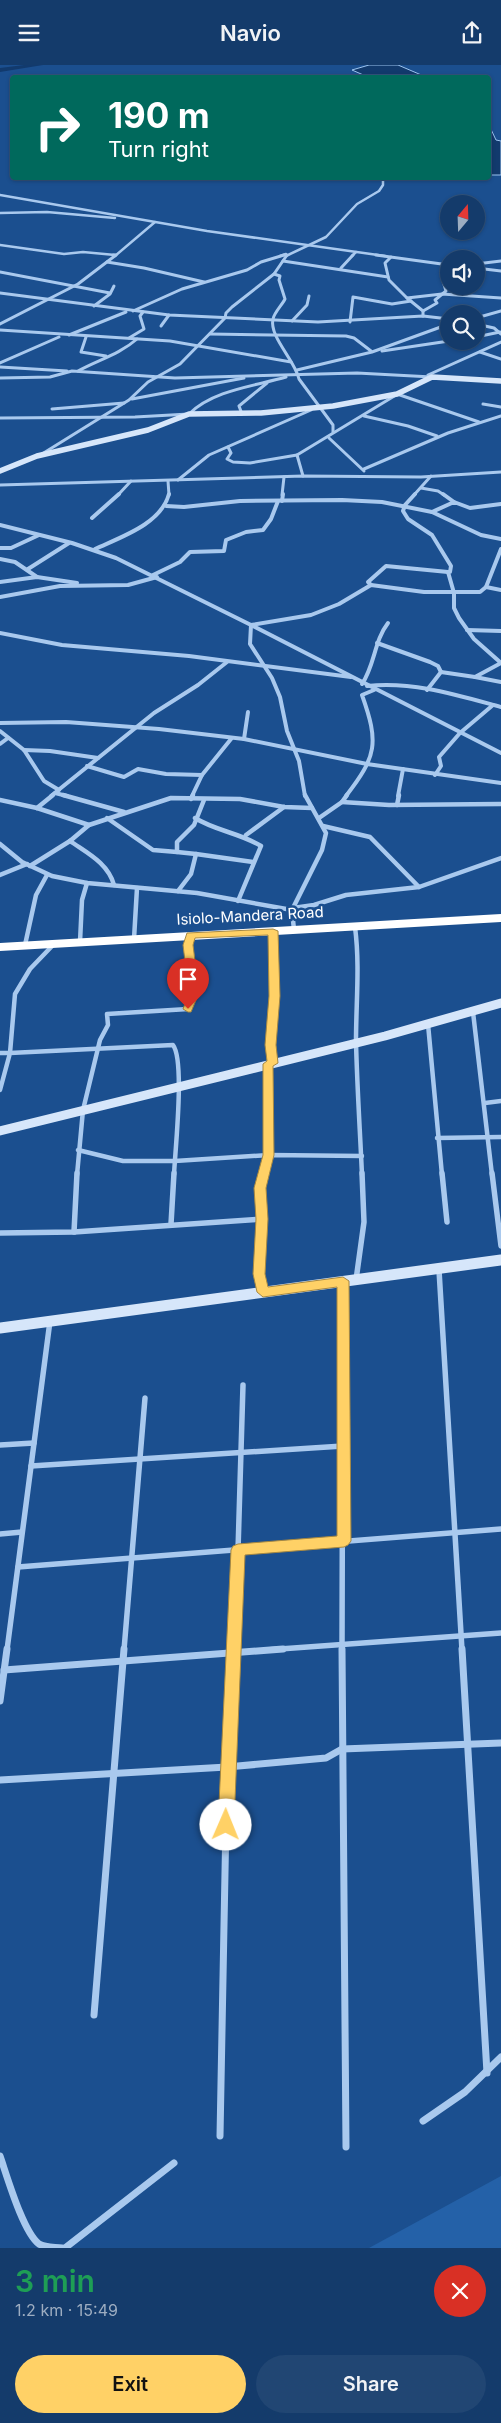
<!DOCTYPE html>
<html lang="en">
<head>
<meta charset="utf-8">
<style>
  body { margin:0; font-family:Inter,sans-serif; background:#214673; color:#f1f3f6; height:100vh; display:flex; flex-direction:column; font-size:19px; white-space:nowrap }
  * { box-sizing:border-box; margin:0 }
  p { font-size:16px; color:#9dadc1 }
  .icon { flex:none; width:28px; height:28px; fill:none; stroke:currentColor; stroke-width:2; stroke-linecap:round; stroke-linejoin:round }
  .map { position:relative; height:2183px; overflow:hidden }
  .sheet { display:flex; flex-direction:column; background:#143b6b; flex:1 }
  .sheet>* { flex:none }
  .top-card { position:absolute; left:10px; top:10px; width:481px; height:105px; border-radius:5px; box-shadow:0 1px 4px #0004,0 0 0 1px #33557e; background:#00695c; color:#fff; overflow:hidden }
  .needle { width:32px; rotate:19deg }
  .tools { position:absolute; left:440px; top:130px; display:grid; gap:10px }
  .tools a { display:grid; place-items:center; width:45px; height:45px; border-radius:50%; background:#143b6b; box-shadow:0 1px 4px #0004,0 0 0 1px #33557e; font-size:25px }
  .pin { position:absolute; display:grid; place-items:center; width:42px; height:42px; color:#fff; margin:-51px -21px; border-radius:50% 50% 50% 0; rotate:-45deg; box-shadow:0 0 5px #0007 }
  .pin .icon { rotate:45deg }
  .me { position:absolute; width:55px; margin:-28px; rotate:1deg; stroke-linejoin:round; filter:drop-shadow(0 0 4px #0008) }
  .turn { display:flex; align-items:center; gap:18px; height:105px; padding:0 15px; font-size:22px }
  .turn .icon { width:65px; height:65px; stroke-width:2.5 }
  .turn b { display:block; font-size:35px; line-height:42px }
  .round { display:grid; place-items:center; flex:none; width:52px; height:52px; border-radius:26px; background:#214673 }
  .summary { display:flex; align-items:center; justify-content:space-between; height:85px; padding:0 15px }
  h1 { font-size:30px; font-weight:600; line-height:38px; color:#1e9e55 }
  .cta { display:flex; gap:10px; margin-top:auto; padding:10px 15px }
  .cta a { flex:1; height:58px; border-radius:30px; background:#ffd166; color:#111; font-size:20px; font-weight:600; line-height:58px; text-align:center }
  .cta a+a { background:#214673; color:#f1f3f6 }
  header { display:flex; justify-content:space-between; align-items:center; height:65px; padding:0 15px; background:#143b6b; font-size:22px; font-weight:600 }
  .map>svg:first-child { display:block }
</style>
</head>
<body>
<header><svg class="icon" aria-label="menu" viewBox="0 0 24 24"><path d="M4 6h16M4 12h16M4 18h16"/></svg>Navio<svg class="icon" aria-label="share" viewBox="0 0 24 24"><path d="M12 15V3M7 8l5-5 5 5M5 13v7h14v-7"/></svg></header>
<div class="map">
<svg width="501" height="2183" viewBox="0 0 501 2183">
  <rect width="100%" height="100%" fill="#1b4f8f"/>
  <polygon fill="#2461a8" points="501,2111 501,2183 369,2183"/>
  <g fill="#123a6d" stroke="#9cc4f0">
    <polygon points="369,0 398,0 426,12 368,12 352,5"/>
    <polygon points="489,60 496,75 501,76 501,110 489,110"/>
  </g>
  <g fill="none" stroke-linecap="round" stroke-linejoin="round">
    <polygon fill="#123a6d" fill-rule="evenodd" points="24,0 43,0 0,7 0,3"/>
    <g stroke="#a9c9ee" stroke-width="2.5">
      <polyline points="0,130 207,166 385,191"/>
      <polyline points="0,148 47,147 115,153"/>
      <polyline points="0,180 64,189 83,187 115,190"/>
      <polyline points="115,191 155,157"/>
      <polyline points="280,191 286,189"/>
      <polyline points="286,191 326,172 357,139 379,126 383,120 383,112"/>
      <polyline points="352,191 356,187"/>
    </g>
    <g stroke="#a9c9ee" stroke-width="3">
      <polyline points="113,190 115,190"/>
      <polyline points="376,190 449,200"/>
      <polyline points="391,192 385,198 389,215 407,233"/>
      <polyline points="283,196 388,212"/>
      <polyline points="107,197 144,203 204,217"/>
      <polyline points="476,199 501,196"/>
      <polyline points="341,203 353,190"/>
      <polyline points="476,203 501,206"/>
      <polyline points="0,207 110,228"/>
      <path d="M274,209L280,211L279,215L285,234C282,240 274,248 273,254C269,272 295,295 299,314L333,360V367"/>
      <polyline points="0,228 169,250 318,257 423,251 449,254"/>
      <polyline points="94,241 110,229 114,221"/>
      <polyline points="133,246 182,224 247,205 261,197 284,190"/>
      <polyline points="423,246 437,238 435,235 446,226 443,216 449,208"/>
      <polyline points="423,251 423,246 407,233 442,229 501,233"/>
      <polyline points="476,253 501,246"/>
      <polyline points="292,256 307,240 309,231"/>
      <polyline points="350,257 353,232 392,239 411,236"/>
      <polyline points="0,259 78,219 116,190"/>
      <polyline points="476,259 494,263 501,269"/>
      <polyline points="161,261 169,250"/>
      <polyline points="0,265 170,276 291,297"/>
      <polyline points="210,269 346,271 354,273 371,286"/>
      <polyline points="69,270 126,247"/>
      <polyline points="86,272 81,287 106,291"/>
      <polyline points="476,272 500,267"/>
      <polyline points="129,273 144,264 140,251 143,247"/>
      <polyline points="382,286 449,276"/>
      <polyline points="480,287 501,294"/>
      <polyline points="0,298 59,272"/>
      <polyline points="0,302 67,306"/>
      <polyline points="297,305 372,287 449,259"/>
      <path d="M78,306C98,295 120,289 137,274"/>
      <polyline points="428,310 501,277"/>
      <polyline points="0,313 50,312 72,306 175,313 357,308 432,312"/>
      <polyline points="397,329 479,357"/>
      <polyline points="132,334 244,313"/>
      <polyline points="483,339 501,342"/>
      <polyline points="52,344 124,338"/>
      <polyline points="242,349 239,341 267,318"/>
      <polyline points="364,351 408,361 437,371"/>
      <path d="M0,353L135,352L189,349C213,325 255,321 286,312"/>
      <polyline points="329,373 364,406"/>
      <polyline points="228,382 231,388 227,394 233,397 250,398 297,390"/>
      <polyline points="42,389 129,335 148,317 180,299 225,253 226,248 232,242 274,209 287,190"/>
      <polyline points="364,404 448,368 501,351"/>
      <polyline points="303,411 297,390 396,330"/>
      <polyline points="178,415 209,390 311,345"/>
      <polyline points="168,416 169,430"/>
      <polyline points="0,420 303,411 421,412 501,407"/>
      <polyline points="421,423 438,426 444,430"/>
      <polyline points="118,430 131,416"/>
      <polyline points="282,430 284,412"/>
      <polyline points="414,430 431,411"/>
    </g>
    <g stroke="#a9c9ee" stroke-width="4">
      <polyline points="415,429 405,440 403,446 408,454 432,470 451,501 450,507 448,507 454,528 454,543 459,553 474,574 501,598 475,612 441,607 427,625"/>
      <polyline points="443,429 454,437"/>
      <polyline points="282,436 283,429"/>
      <polyline points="166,441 184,442 240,436 342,435 382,437 432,447 481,470 501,474"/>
      <polyline points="432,447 454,437 470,443 501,439"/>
      <polyline points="92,453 119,429"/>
      <polyline points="0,460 72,478 116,493 251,560 250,579 272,613 280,632 287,666 299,696 305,731"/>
      <polyline points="0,483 11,483 39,470"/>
      <path d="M95,484C121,472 161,459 169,429"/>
      <polyline points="0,494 15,497 37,512"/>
      <polyline points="28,504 69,478"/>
      <polyline points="153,510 180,497 190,487 224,486 226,475 246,467 263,465 271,454 278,436"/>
      <polyline points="0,517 37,512 77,518"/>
      <polyline points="371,520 368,517 386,501 448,507"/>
      <polyline points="486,522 501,525"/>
      <polyline points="0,532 60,521 128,520 157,512"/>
      <polyline points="251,560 311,550 339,539 371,520 424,527 480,527 486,522 501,484"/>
      <polyline points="251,560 501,688"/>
      <polyline points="467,565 501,566"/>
      <polyline points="0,568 62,580 189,591 351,612"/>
      <polyline points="377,578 430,597 438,601 441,607"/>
      <polyline points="475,612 501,617"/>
      <path d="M362,619C375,600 374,576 388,558"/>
      <path d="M367,621C413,616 457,630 501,642"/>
      <polyline points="0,658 66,657 159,664 244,674 367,699 501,718"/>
      <polyline points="0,666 24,685 44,716 59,725"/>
      <polyline points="244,674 248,647"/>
      <polyline points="0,679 8,673"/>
      <polyline points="24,685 50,686 98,693"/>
      <polyline points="87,701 124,712 138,704 166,709 202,710"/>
      <polyline points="435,710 441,701 439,692 460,668 493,640"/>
      <polyline points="55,728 67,731"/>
      <polyline points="51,731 154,648 198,620 227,597"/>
      <polyline points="192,731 202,710 231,674"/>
      <path d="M346,731C377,691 379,678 362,630L374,625"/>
      <polyline points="398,731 403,704"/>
    </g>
    <g stroke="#a9c9ee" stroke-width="4.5">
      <polyline points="63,730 124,747"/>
      <polyline points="191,734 193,730"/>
      <polyline points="0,735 37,743 89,760"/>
      <polyline points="342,737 389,740 501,739"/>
      <polyline points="397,740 399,730"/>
      <polyline points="37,743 53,730"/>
      <polyline points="107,753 153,785 177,787"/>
      <path d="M195,753C216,766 240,768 261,781L238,836"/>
      <polyline points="319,753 342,737 347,730"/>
      <polyline points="323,761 370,772 419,822"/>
      <polyline points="246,770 284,742"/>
      <path d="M70,776C87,788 108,798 114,820"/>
      <polyline points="0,779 22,797 52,811 87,818 197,828 292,845"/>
      <polyline points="196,789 253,797"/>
      <polyline points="30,801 70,776 89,760 171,733 240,734 284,742 312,743"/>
      <polyline points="0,810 27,799"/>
      <polyline points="178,826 191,809 196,789 177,787 177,777 194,760 204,735"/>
      <polyline points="293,843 314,840 346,830 419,822 501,793"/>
      <path d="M355,862C360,900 356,938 356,976C357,1021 360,1065 362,1110"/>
      <polyline points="294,865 292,845 322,785 326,768 305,730"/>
      <polyline points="134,874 137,823"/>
      <polyline points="80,877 82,835 87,818"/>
      <polyline points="25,880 36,830 47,810"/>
      <polyline points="473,947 492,1110"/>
      <polyline points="428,959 442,1110"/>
      <polyline points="0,988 10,988 15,929 30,904 54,879"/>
      <polyline points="272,998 271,980 275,931 273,867"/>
      <path d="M0,1025L10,988L173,980C185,996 175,1086 174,1110"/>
      <polyline points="485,1038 501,1036"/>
      <polyline points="437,1073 501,1072"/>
      <polyline points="78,1085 123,1096 175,1096 269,1090 362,1091"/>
      <polyline points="77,1110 83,1045 100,975 108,960 107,949 188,944 194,928 188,880 190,870"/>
      <polyline points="264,1110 269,1090 268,999"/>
    </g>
    <g stroke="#a9c9ee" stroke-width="5.5">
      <polyline points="442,1108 447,1157"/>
      <polyline points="492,1108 501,1181"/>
      <polyline points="171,1159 174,1108"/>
      <polyline points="74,1167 77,1108"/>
      <polyline points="0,1168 74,1167 262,1154"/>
      <polyline points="439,1205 462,1585"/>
      <polyline points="356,1215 364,1157 362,1108"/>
      <path d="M263,1227C258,1203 261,1180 262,1156C262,1139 259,1125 264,1108"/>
      <polyline points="0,1380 34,1378"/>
      <polyline points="31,1401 343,1381"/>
      <polyline points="0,1469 22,1467"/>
      <polyline points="18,1502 501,1464"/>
      <polyline points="7,1585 50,1256"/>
      <polyline points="124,1585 145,1333"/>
      <polyline points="235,1585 243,1320"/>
      <polyline points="266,1585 501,1568"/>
      <polyline points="342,1585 343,1217"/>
    </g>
    <g stroke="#a9c9ee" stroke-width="7">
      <polyline points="342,1584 346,2082"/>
      <polyline points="462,1584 487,2008"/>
      <polyline points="4,1605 283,1584"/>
      <polyline points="0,1636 7,1584"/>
      <polyline points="0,1715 227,1702 326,1693 342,1684 501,1678"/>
      <polyline points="94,1950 124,1584"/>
      <polyline points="423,2056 465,2027 501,1992"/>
      <polyline points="220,2071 227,1702 235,1584"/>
      <path d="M0,2091C7,2111 23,2167 39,2179C45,2183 55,2182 62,2183"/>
      <polyline points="65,2183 174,2098"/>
    </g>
    <polyline stroke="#d6e6fa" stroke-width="5.5" points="0,406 37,391 148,365 189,349 261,348 333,341 397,329 432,312 501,316"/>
    <polyline stroke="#d6e6fa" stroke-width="9" points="0,1066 385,971 501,938"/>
    <polyline stroke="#d6e6fa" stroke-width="11" points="0,1263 501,1195"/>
    <polygon fill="#fff" fill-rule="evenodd" points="501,849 501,857 0,886 0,878"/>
  </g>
  <polygon fill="#ffd166" stroke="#a68842" points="273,864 278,866 280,931 276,980 278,998 273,1001 274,1090 266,1123 268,1154 265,1209 268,1222 343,1212 349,1216 351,1476 348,1480 344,1482 245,1490 234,1760 232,1765 226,1767 221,1765 218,1760 231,1485 233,1481 238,1479 337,1471 337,1222 263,1232 257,1227 253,1209 256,1154 254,1123 263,1090 263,999 267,996 265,980 269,931 268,870 195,873 193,880 199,928 191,947 188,947 183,944 189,928 183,880 187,868"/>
  <g text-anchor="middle" stroke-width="5" stroke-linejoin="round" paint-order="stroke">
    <g font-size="15" fill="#fff" stroke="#1b4f8f">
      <text transform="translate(250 851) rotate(-3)" y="5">Isiolo-Mandera Road</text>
    </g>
  </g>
</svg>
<div class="tools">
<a><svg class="needle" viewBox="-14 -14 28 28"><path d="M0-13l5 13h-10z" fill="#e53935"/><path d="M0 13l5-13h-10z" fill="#9dadc1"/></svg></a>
<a><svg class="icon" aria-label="sound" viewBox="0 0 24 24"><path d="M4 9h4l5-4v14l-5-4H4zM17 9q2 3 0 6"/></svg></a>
<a><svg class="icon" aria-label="search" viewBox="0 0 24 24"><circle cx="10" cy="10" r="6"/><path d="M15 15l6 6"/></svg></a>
</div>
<div class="pin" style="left:188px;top:944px;background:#d93025"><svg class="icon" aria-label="arrive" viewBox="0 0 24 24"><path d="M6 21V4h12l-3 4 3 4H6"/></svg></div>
<svg class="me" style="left:226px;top:1760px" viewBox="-20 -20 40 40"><circle r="19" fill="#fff"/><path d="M0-13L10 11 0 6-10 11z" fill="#ffd166"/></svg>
<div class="top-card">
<div class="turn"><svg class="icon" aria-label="right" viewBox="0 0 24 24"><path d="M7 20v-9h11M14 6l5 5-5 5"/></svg><div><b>190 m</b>Turn right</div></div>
</div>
</div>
<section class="sheet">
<div class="summary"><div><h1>3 min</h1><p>1.2 km · 15:49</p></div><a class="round" style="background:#d93025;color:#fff"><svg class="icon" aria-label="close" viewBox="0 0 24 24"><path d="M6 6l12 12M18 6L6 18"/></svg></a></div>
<div class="cta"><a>Exit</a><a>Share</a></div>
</section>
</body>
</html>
